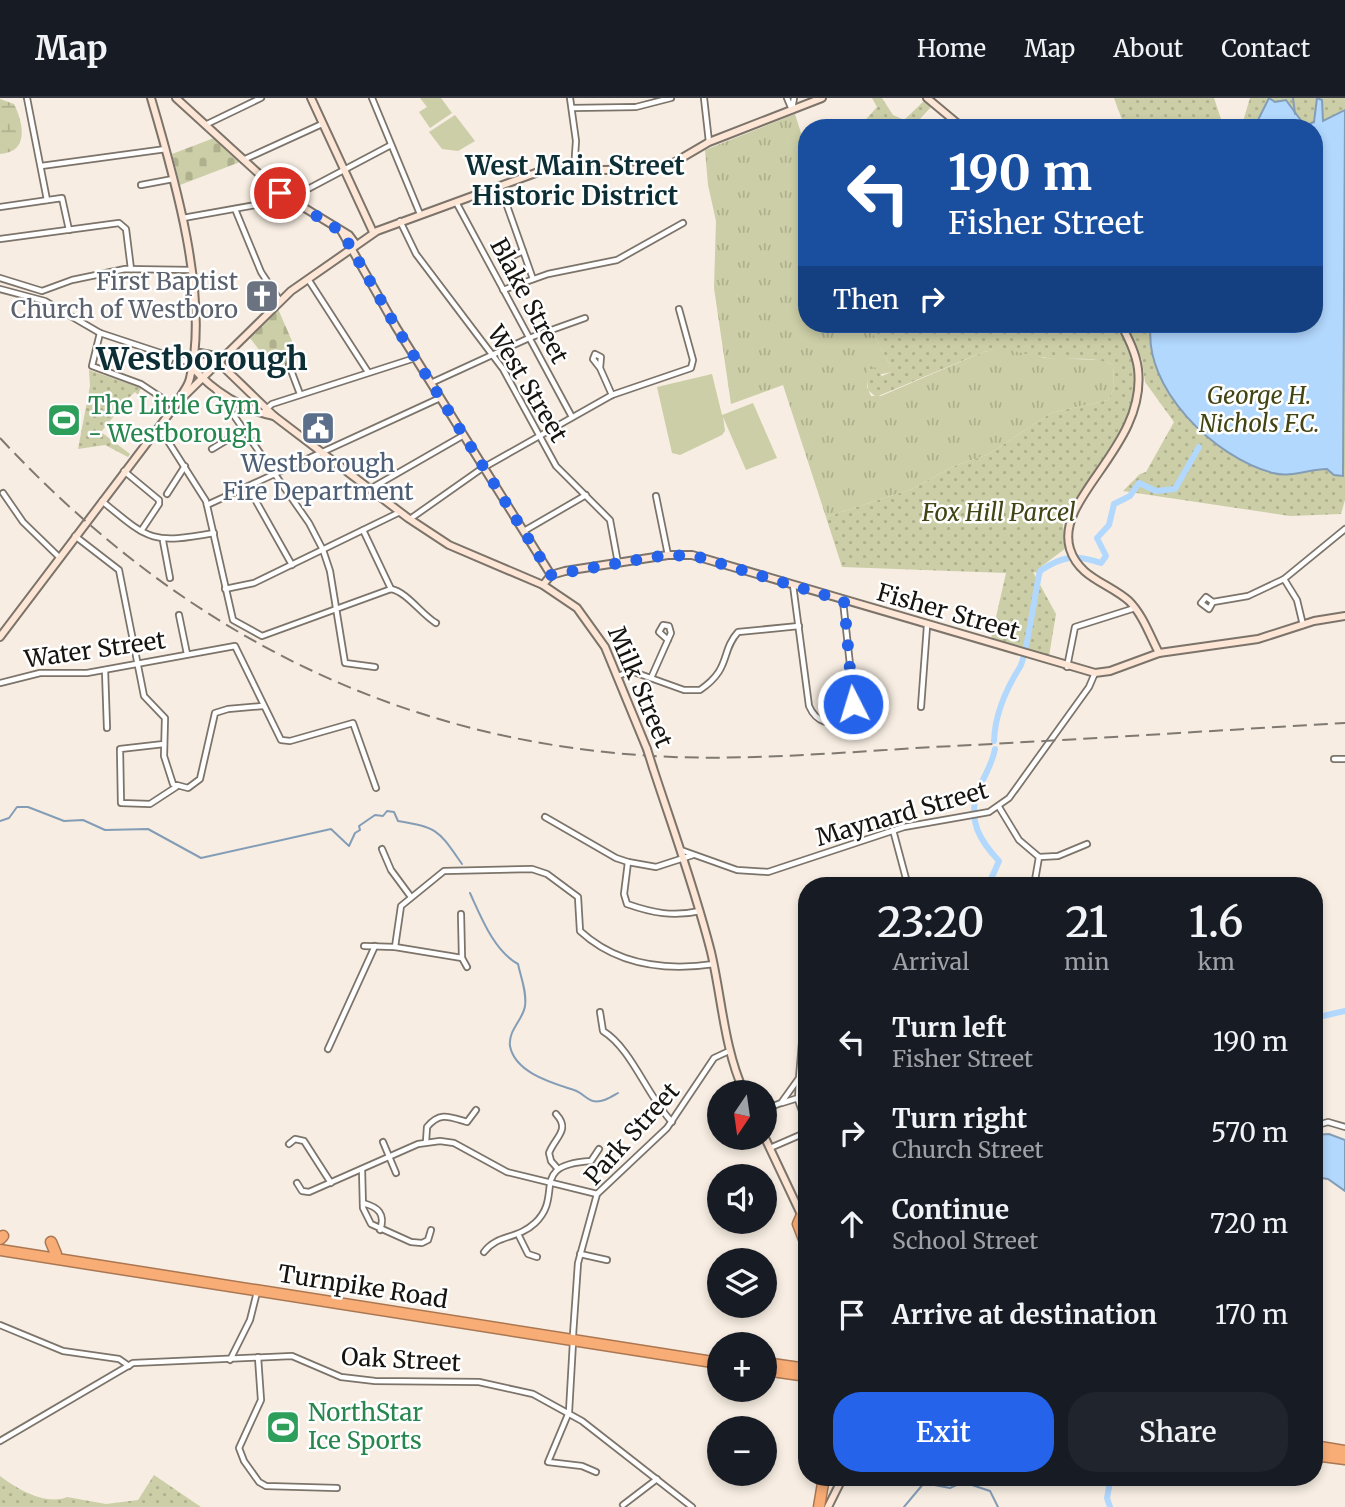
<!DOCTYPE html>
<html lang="en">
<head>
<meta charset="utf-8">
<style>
  body { margin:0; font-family:Merriweather,serif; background:#20242c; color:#f1f3f6; height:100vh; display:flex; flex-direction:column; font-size:26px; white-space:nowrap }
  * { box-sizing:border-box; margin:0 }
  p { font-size:23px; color:#9ea1a6 }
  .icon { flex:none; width:38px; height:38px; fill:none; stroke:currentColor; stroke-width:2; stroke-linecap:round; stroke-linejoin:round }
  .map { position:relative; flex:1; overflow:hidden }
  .side { position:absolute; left:798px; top:779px; width:525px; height:609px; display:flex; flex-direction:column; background:#171b24; border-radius:28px; box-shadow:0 4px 10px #0003 }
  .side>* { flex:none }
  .top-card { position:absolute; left:798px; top:21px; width:525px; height:214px; border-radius:28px; box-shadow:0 4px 10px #0003; background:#1a4fa0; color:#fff; overflow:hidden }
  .needle { width:46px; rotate:193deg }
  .controls { position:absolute; left:707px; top:982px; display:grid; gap:14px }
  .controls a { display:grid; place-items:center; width:70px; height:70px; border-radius:50%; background:#171b24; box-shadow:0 4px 10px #0003; font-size:35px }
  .pin { position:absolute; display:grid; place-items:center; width:60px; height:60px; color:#fff; margin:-30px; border:4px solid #fff; border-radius:50%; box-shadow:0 2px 7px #0007 }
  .me { position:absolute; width:77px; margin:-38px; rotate:355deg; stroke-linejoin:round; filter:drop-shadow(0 0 5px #0008) }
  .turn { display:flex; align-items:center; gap:24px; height:147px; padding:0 35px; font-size:32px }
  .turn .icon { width:91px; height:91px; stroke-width:2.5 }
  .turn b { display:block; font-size:49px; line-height:60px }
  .then { display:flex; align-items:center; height:66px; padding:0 35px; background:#0003; gap:14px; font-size:26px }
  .eta { display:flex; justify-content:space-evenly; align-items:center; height:119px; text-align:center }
  .eta b { font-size:42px; font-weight:600; line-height:49px }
  .action { display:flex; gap:14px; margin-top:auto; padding:14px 35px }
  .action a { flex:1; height:80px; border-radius:28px; background:#2563eb; color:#fff; font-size:28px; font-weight:600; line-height:80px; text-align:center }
  .action a+a { background:#20242c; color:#f1f3f6 }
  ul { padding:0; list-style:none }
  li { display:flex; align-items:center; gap:21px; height:91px; padding:0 35px }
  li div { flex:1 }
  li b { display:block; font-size:26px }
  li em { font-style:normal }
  header { display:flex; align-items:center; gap:42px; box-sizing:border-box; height:98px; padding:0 35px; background:#171b24; border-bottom:2px solid #363941 }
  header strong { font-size:33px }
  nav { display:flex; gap:38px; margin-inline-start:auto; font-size:24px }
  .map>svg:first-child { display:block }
</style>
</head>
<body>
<header>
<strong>Map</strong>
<nav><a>Home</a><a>Map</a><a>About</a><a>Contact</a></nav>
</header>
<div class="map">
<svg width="1345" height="1409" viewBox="0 0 1345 1409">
  <defs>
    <pattern id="grass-tufts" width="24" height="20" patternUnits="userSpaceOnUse" patternTransform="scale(1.75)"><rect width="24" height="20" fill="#cbcea6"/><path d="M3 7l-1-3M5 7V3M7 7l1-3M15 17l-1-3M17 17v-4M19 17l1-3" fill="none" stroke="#aeb08e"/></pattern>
    <pattern id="wetland-marsh" width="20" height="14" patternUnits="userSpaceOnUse" patternTransform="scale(1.75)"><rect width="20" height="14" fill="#cbcea6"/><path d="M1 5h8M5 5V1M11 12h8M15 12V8" fill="none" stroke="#aeb08e"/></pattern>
    <pattern id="cemetery-stones" width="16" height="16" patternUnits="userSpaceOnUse" patternTransform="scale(1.75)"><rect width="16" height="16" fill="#cbcea6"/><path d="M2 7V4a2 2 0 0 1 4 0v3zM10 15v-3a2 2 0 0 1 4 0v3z" fill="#aeb08e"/></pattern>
    <pattern id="park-dots" width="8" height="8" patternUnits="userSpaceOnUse" patternTransform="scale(1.75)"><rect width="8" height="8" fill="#cbcea6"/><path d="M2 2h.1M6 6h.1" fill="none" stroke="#aeb08e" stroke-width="1.8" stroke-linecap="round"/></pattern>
  </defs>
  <rect width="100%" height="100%" fill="#f7ede2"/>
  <polygon fill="url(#grass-tufts)" points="795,16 801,35 807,34 807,226 868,226 891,269 891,274 878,277 869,266 867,289 871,298 881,298 983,254 1000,251 1015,251 1044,260 1102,262 1113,267 1114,291 1108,302 1051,315 989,356 952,369 912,391 826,419 783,287 731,306 714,190 716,123 708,87 705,52"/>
  <path fill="url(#wetland-marsh)" d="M0,1L14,6C23,24 30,54 0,56Z"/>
  <g fill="url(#cemetery-stones)">
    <polygon points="214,40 240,64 180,87 172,56"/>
    <polygon points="278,211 299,259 274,271 250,240"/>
  </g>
  <g fill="url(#park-dots)">
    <polygon points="872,0 882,0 893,17 904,22 925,2 932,8 917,24 916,30 858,30 877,9"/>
    <polygon points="1114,0 1214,0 1224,30 1125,30"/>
    <polygon points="1250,0 1345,0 1345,402 1341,416 1290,418 1123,393 1140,376 1146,374 1174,324 1145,284 1142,262 1126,226 1314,226 1314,30 1241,30"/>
    <path d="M868,226H1117C1123,239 1131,252 1134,266C1147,326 1095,377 1062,420L1066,450L1042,468L1039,475L1033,474L1056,516L1049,558L991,541L1006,475L842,469L826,419L912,391L952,369L989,356L1051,315L1108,302L1114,291L1113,267C1093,257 1069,263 1048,260C1019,257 1015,248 983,254L876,299L868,292L866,267L869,266L882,278L891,274V269Z"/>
    <polygon points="89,272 141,290 138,297 135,294 112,315 114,318 101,334 130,356 128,359 105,347 78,351 90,288"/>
    <path d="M154,1377L201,1409H0V1378C17,1391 46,1408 67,1399L106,1406L138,1402Z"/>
  </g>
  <g fill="#cbcea6">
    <polygon points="420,0 441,0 452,15 430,30 419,14 427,9"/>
    <polygon points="455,17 475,43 458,53 442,51 429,34"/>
    <polygon points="712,276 722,317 753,305 777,360 746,372 723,319 725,333 722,337 680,357 672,355 657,289"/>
  </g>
  <g fill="#b2d8fe" stroke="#849db7" stroke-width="2">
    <path d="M1269,0L1275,4L1286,2L1305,28L1314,24L1317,0L1322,2L1323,23L1345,12L1343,378L1334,377L1327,371C1309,371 1291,380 1273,375C1215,360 1142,290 1151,226H1314V30H1254Z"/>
    <polygon points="1329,1036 1345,1042 1345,1093 1328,1081 1314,1079 1314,1037"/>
  </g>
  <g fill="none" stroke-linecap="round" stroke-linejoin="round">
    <g stroke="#849db7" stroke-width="2">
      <polyline points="1293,0 1295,16"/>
      <path d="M0,723L9,720L17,709H28L64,723L83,722L105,732L148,731L201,760L331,731L349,748L355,735L360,732L359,728L375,717L383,718L387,713L394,714L398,723C439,730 438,732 462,766"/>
      <path d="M470,795C481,819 494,853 518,866C521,880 527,894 525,908C523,922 508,932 510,948C515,975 553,985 574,992C581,994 586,1001 593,1003C602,1005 611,999 618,995"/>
      <polyline points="904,1409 924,1385 950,1390 963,1384 990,1393 998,1409"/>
    </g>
    <g stroke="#b2d8fe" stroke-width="6">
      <path d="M994,643C995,616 1006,591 1020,569C1027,558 1035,492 1040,473C1062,458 1076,456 1101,465L1106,458L1097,440L1109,427L1114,406L1130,398L1139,385L1156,393L1175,391L1199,349"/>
      <path d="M988,788L999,763C980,743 967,722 978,693C984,678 992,667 995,651"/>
      <polyline points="1314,920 1345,913"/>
      <polyline points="1110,1409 1107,1400 1111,1379"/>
    </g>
    <g stroke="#7c746a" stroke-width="8">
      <g id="street">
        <polyline points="27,0 47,102"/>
        <polyline points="372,0 420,116"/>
        <polyline points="570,0 576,43 574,72"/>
        <polyline points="704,0 709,44"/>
        <polyline points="787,0 792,12"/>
        <polyline points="572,10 636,9 671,0"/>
        <polyline points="792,11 794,0"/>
        <polyline points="205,27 261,0"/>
        <polyline points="243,62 322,26"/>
        <polyline points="41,68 166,51"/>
        <polyline points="141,87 173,81"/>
        <polyline points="500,88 533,181"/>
        <polyline points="456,104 572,319"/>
        <polyline points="0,109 62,100 69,132"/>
        <polyline points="235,111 261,174 280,203"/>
        <polyline points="183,120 289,101 391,47"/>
        <polyline points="400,123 416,156 503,271 556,368 610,422 618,465"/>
        <polyline points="0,141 119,125 126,131 131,171"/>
        <polyline points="513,158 523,153"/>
        <polyline points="0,180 42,193 72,182 125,171 191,172"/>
        <polyline points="308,181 368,274"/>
        <polyline points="0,191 45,203 100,235 191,265"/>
        <polyline points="503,192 548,176 617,162 683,125"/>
        <polyline points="100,235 92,268 141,286 174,308"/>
        <polyline points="168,267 171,259"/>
        <polyline points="289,267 300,296"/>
        <polyline points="600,270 593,261 595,256 601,259 600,270 612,297"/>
        <polyline points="431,285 529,240 585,220"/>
        <polyline points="216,292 309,425 323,452 330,473 345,565 375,569"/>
        <polyline points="265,312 272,306 415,260"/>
        <polyline points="159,329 206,403 233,522 262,538 391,491"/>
        <polyline points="212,351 243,332"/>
        <polyline points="124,373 159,402 159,406 141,433"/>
        <polyline points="248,389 292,467"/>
        <polyline points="370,391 464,337"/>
        <polyline points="3,395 23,424 59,459"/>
        <polyline points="167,396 185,368"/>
        <polyline points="656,398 668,457"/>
        <path d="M102,403C150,443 152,446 214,435"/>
        <polyline points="207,407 440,300"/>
        <polyline points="410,421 481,371 612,297 691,270 693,262 679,211"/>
        <polyline points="363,432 391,491"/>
        <polyline points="524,433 586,397"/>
        <polyline points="75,438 119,472 144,598 165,620 164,658 173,686 188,690 200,681 215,615 228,611 263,608"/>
        <polyline points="163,443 170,480"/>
        <polyline points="1284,481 1345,431"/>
        <path d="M793,487L809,608C816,624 830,629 845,620L854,603L843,503"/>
        <polyline points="225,491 254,485 400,414"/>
        <path d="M391,491C407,494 421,516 436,525"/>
        <polyline points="1213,504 1206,499 1201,505 1209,511 1213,504 1248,498 1284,481 1297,502 1303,527"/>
        <polyline points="179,517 187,556"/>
        <polyline points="1067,569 1075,529 1135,510"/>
        <polyline points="105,572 107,630"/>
        <path d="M618,578L631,573L684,592H700C732,570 720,554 738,534L799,528"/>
        <polyline points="651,580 671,535 669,528 663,527 659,534 668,542"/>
        <polyline points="0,585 40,575 87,575 235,548 281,642 290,643 353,625 376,690"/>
        <polyline points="921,609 927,528"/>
        <polyline points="164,646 120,651 121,705 150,706 176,689"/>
        <polyline points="1334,661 1345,661"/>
        <polyline points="999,709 1019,742 1039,759"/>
        <polyline points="545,719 616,760 628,764"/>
        <polyline points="893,732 908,788"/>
        <polyline points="382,751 391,772 411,799"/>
        <polyline points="681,752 737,772 768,774 904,729 989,714 1009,700 1089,589 1095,575"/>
        <path d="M693,757L656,769L628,764L624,796L627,806C653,815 673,819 700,813"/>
        <polyline points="1039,759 1058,758 1087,746"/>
        <polyline points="1034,788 1039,759"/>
        <polyline points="461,816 462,860 467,869"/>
        <polyline points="364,848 395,849 462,860"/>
        <path d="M395,849L401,808L444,773L532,771L547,776L578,799L580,833C617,867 666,873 714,866"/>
        <path d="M600,914L603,933C632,951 647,998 672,1024"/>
        <polyline points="328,951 375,848"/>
        <polyline points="799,981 798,1002 807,1027"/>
        <polyline points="782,1005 798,1000"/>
        <polyline points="765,1011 781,1005 799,980 807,885"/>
        <path d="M556,1016C571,1032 555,1039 549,1055L551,1063L558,1071"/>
        <polyline points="1314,1028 1328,1024 1345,1029"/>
        <polyline points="383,1044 396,1075"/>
        <path d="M426,1044L427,1029C440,1013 450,1019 467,1024L476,1012"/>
        <polyline points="289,1046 295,1041 304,1043 331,1085"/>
        <polyline points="770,1050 807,1034"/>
        <polyline points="362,1071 363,1110 371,1126 411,1144 422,1145 428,1142 431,1132"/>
        <polyline points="297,1085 302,1093 309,1094 418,1046 440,1043 454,1045 507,1074 597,1096"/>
        <path d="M363,1105C378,1109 386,1116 380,1132"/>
        <polyline points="519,1138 528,1156 537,1159"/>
        <path d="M484,1154C497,1136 517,1142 535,1125C565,1097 527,1067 591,1063L599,1051"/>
        <polyline points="580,1156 607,1162"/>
        <polyline points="0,1227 63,1253 119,1261 129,1268"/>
        <polyline points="573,1237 578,1165 597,1096 667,1030 714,960 729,953"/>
        <polyline points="573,1244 569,1314 548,1364 582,1368 596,1374"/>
        <polyline points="258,1259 261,1302 239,1350 244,1363 259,1384 266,1388 337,1390"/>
        <polyline points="230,1262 250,1222 257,1194"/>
        <polyline points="0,1343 133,1265 292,1258 341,1279 375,1283 479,1284 533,1296 582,1323 692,1409"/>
        <polyline points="623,1407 657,1381"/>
      </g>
    </g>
    <g stroke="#7c746a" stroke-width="10">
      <g id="secondary">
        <polyline points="176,0 280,95 349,137 355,145"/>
        <polyline points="311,0 373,134"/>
        <polyline points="927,0 963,30"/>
        <polyline points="342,134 396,229 551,477"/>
        <path d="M1121,226C1128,240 1136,255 1138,271C1147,349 1054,399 1070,451C1079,480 1109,485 1129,503C1143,517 1150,538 1159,555"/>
        <polyline points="192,260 200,255 211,257 274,318 408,420 449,447 543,487 577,510 605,549 647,651"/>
        <path d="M192,269C213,293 243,312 274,318"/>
        <polyline points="178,304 291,193 377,133 541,73 663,71 709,44 822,0"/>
        <polyline points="543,487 551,477 565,473 668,457 692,457 1095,575 1110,573 1159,555 1258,541 1314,523 1345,518"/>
        <path d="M0,539L178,304C181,295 188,290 190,280C210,201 174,78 151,0"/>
        <path d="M653,670C673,731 695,791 711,854C722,901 724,950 744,994"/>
        <polyline points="765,1040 807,1129"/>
        <polyline points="828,1409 843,1379"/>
      </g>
    </g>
    <g stroke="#aa7752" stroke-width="13">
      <g id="highway">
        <polyline points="802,1117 798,1126 807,1149"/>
        <polyline points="0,1141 3,1138"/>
        <polyline points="51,1144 56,1156"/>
        <polyline points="0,1152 719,1265"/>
        <polyline points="765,1265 807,1271"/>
        <polyline points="765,1272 807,1278"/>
        <polyline points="1314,1348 1345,1353"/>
        <polyline points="1314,1357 1345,1361"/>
        <polyline points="819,1409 824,1379"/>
      </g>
    </g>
    <use href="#street" stroke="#fff" stroke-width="4.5"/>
    <use href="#secondary" stroke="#fde6d6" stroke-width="6"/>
    <use href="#highway" stroke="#f9ad76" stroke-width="10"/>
    <path stroke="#7f7972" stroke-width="2" stroke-dasharray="14 7" stroke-linecap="butt" d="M0,340C183,536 403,648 673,659C760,662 847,654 934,649C1071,642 1208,633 1345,625"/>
    <g stroke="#7c746a" stroke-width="10" stroke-linecap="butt">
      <polyline id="secondary-bridge" points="647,651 653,670"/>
    </g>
    <use href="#secondary-bridge" stroke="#fde6d6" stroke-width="6"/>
  </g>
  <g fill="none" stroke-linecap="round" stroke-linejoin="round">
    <polyline stroke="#2563eb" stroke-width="12" stroke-dasharray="0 21.6" points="280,95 342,134 396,229 551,477 660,458 692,457 844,503 853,606"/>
  </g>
  <defs>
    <g id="church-square" transform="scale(1.75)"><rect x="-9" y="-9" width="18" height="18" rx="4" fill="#6b7280" stroke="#fff"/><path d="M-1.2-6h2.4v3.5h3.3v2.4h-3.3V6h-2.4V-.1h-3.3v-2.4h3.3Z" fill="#fff"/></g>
    <g id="stadium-square" transform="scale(1.75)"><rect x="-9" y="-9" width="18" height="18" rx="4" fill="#2e9e5b" stroke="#fff"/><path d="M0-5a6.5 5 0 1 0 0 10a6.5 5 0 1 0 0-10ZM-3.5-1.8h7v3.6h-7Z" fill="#fff"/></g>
    <g id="civic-square" transform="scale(1.75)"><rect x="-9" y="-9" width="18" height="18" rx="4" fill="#5c6f8a" stroke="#fff"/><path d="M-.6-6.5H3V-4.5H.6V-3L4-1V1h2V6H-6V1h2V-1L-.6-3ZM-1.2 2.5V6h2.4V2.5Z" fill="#fff"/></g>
  </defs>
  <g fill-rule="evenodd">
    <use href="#church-square" x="262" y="198"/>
    <use href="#stadium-square" x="64" y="322"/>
    <use href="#civic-square" x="318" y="330"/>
    <use href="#stadium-square" x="283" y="1329"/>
  </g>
  <g text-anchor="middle" stroke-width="5" stroke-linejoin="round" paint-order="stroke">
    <g font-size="24" fill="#5b616d" stroke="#fff" text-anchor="end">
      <text x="238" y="192">First Baptist<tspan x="238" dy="28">Church of Westboro</tspan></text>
    </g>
    <g font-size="24" fill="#171410" stroke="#fff">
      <text transform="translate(529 203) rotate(62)" y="8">Blake Street</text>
      <text transform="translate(527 286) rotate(59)" y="8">West Street</text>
      <text transform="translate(948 514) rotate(16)" y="8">Fisher Street</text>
      <text transform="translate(95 552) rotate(-8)" y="8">Water Street</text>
      <text transform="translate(640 589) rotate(67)" y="8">Milk Street</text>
      <text transform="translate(902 716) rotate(-16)" y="8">Maynard Street</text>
      <text transform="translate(632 1036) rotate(-48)" y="8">Park Street</text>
      <text transform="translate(363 1189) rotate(9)" y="8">Turnpike Road</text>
      <text transform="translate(401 1262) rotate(3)" y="8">Oak Street</text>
    </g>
    <g font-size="24" font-style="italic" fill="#424414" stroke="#fff">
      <text x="1259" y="306">George H.<tspan x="1259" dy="28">Nichols F.C.</tspan></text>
      <text x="999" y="423">Fox Hill Parcel</text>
    </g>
    <g font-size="24" fill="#27864d" stroke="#fff" text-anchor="start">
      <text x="88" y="316">The Little Gym<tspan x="88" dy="28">- Westborough</tspan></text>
      <text x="308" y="1323">NorthStar<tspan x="308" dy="28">Ice Sports</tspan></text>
    </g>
    <g font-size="24" fill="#4e5e75" stroke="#fff">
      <text x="318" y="374">Westborough<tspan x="318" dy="28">Fire Department</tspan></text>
    </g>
    <g font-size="26" font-weight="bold" fill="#0c2e34" stroke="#fff">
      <text x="575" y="77">West Main Street<tspan x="575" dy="30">Historic District</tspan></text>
    </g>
    <g font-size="32" font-weight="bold" fill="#0c2e34" stroke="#fff">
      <text x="202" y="272">Westborough</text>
    </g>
  </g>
</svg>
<div class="controls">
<a><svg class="needle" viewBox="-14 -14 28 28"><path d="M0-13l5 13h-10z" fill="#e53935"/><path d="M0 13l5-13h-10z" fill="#9ea1a6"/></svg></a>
<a><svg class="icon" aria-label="sound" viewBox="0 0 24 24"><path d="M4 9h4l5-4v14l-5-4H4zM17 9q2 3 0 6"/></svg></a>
<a><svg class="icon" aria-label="layers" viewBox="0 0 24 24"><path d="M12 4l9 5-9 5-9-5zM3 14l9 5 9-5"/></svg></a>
<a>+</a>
<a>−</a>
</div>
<div class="pin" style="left:280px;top:95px;background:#d93025"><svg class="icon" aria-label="arrive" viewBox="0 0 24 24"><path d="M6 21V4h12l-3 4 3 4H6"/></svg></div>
<svg class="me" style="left:853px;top:606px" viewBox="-20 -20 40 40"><circle r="17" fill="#2563eb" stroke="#fff" stroke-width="3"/><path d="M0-11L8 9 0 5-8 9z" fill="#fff"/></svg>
<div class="top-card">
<div class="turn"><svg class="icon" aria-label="left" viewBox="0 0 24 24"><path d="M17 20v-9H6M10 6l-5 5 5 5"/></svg><div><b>190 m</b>Fisher Street</div></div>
<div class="then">Then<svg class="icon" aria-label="right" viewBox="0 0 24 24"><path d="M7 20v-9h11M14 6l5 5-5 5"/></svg></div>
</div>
<section class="side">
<div class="eta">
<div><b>23:20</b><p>Arrival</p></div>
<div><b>21</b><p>min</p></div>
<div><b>1.6</b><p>km</p></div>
</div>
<ul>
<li><svg class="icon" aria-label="left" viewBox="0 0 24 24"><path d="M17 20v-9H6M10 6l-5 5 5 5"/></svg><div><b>Turn left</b><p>Fisher Street</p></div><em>190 m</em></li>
<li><svg class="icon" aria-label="right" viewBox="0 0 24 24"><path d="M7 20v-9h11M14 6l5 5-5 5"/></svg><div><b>Turn right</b><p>Church Street</p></div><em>570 m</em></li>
<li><svg class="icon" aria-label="ahead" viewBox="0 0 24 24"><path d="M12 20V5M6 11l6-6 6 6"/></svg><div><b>Continue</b><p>School Street</p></div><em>720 m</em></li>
<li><svg class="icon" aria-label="arrive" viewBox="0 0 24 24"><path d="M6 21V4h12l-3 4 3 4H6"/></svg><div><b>Arrive at destination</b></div><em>170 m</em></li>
</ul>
<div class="action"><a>Exit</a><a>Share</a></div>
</section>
</div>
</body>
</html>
